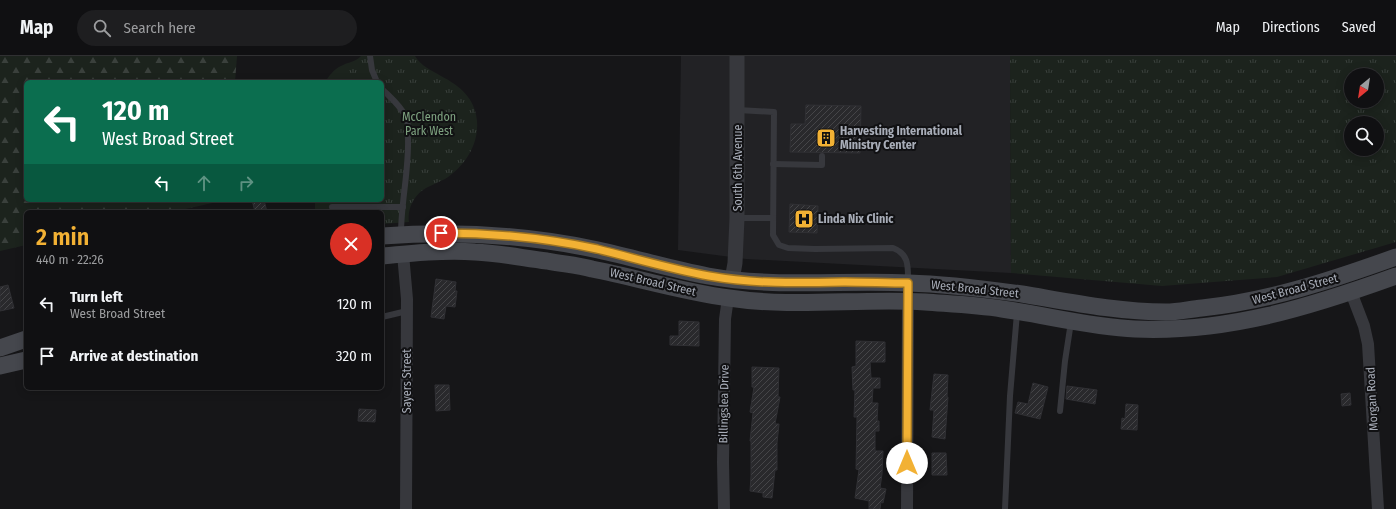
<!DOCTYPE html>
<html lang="en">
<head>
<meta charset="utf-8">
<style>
  body { margin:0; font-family:"Fira Sans Condensed",sans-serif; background:#1e1e20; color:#f1f3f6; height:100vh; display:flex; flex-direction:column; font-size:15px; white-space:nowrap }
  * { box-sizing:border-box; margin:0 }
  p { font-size:13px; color:#9c9d9f }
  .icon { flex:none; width:22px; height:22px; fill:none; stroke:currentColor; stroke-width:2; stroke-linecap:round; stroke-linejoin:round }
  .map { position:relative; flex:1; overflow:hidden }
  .drawer { position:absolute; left:24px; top:154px; width:360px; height:180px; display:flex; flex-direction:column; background:#101012; border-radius:6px; box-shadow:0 2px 10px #0003,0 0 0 1px #303032 }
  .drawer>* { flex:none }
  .guide { position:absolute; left:24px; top:24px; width:360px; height:122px; border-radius:6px; box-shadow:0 2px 10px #0003,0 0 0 1px #303032; background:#0b6e4f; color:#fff; overflow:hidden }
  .needle { width:26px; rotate:210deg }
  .fabs { position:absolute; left:1344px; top:12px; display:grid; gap:8px }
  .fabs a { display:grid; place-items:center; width:40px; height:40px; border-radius:50%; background:#101012; box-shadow:0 2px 10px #0003,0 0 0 1px #303032; font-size:20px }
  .pin { position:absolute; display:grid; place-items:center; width:34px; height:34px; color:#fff; margin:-17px; border:2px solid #fff; border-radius:50%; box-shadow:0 1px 4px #0007 }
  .me { position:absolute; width:44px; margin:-22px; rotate:0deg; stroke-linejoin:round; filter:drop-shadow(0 0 3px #0008) }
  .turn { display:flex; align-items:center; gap:14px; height:84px; padding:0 12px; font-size:18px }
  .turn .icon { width:52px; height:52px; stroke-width:2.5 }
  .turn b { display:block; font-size:28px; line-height:34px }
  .lanes { display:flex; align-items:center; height:38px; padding:0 12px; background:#0003; justify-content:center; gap:20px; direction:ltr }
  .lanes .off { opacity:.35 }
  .round { display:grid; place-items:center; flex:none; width:42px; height:42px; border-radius:21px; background:#1e1e20 }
  .overview { display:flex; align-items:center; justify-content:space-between; height:68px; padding:0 12px }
  h1 { font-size:24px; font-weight:600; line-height:30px; color:#f2b134 }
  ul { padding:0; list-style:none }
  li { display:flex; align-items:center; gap:12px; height:52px; padding:0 12px }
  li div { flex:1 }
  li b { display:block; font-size:15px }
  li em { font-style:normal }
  header { display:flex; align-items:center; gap:24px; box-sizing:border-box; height:56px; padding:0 20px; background:#101012; border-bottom:1px solid #303032 }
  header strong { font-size:19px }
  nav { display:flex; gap:22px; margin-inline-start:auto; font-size:14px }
  .search { width:280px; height:36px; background:#1e1e20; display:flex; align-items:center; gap:10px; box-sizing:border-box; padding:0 14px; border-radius:22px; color:#9c9d9f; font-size:15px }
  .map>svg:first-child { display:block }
</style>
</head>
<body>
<header>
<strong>Map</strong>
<div class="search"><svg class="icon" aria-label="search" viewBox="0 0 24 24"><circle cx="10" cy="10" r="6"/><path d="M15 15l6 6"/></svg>Search here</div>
<nav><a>Map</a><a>Directions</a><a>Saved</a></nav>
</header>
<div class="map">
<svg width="1396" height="453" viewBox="0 0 1396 453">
  <defs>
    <pattern id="grass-tufts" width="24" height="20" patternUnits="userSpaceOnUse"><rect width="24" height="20" fill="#1c231d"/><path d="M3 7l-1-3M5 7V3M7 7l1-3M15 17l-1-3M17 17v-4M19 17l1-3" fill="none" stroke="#3a403c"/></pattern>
    <pattern id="forest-firs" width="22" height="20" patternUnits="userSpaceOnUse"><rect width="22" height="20" fill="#1c231d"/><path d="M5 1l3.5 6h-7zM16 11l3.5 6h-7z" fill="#3a403c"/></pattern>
    <pattern id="building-hatch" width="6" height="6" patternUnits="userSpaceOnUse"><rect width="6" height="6" fill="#29292c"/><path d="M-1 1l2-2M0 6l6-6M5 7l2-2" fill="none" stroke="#454548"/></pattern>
  </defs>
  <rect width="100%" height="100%" fill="#161618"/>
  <polygon fill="#222225" points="681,0 1010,0 1011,217 746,203 678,194"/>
  <g fill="url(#grass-tufts)" fill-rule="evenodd">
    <path d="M361,0H415C421,10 431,14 441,20C460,30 475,42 477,65C479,89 464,111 445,123C439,126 434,128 428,131C415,137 407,152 409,166L382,168V156H315V144H382V26H325C329,20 334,13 341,10C348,6 356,6 361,0Z"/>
    <path d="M1010,0H1396V186L1277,221L1162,230L1011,217ZM1351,19H1377V45H1351ZM1351,67H1377V93H1351Z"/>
  </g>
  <polygon fill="url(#forest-firs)" points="0,0 237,0 235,26 26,26 26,144 221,145 172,156 26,156 26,189 0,195"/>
  <g fill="url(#building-hatch)" stroke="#303034">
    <polygon points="806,49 861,50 860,97 790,96 791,68 805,68"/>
    <polygon points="252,144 264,144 267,156 255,156"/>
    <polygon points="790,148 818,150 817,177 789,176"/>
    <polygon points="436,223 456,226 455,235 457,235 455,251 446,250 444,263 431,261"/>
    <polygon points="8,229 14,252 0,255 0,231"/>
    <polygon points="679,265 699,266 699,290 670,289 670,280 679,280"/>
    <polygon points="856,285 885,286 885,306 870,306 871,322 880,322 880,332 873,332 872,347 878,347 877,365 879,365 879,375 875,375 875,395 883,395 882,418 880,432 886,433 883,447 881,446 880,453 869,453 869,445 855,442 859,414 856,413 857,361 854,361 855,334 853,334 852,311 856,310"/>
    <polygon points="752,311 779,312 778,341 780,341 775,368 779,368 777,387 777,414 775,414 772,442 763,441 763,437 750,435 751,420 751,385 750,385 753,357 750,356 754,331 752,331"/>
    <polygon points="934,318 948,319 947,341 948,341 945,383 932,381 934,354 930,354"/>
    <polygon points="1033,327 1048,331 1040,363 1015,357 1018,346 1028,348"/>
    <polygon points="435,329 449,329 450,354 436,355"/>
    <polygon points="1067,330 1097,334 1095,348 1066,343"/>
    <polygon points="1350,337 1351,349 1342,350 1341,338"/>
    <polygon points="1126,348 1138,349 1137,374 1121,373 1122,362 1125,363"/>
    <polygon points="359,353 376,354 375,366 358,365"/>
    <polygon points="932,397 946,397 947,419 932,419"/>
  </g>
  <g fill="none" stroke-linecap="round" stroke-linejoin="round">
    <g stroke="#37383d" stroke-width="6">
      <polyline points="370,0 372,14 377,26"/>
      <path d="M382,33C391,42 400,49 406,61C409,68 408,75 408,82C409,115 401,146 401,178"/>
      <path d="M738,54L774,56L773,179L779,189L788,192L815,193L893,192C909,198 908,210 908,225"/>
      <polyline points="773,108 822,109 822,100"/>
      <polyline points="332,151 403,151"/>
      <polyline points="737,162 773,162"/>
      <polyline points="382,261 407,255"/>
      <polyline points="1060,355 1065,305 1071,266"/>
      <polyline points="1005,453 1010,340 1017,257"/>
    </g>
    <g stroke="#37383d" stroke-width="12">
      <polyline points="403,198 407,243 406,453"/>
      <polyline points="1351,236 1364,270 1368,288 1378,453"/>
      <polyline points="724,453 723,406 725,263 728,242"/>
      <polyline points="907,453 908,245"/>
    </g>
    <polyline stroke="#37383d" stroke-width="15" points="732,224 735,207 737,162 737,0"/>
    <g stroke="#45474d" stroke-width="17">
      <path d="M382,180C455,175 526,178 598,194C635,202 671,213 708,220C775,232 842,224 909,227C947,228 985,233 1022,238C1070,246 1118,256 1166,256C1178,256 1190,253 1202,252C1269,245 1332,224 1396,201"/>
      <path d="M382,200C413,197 444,194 475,196C499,197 523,202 547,205C562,208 577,209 592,213C638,222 683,236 729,242C794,252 860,242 925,246C951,248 976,249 1002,253C1046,259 1090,271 1135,273C1227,277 1310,251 1396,220"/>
      <polyline points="0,292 26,283"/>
      <polyline points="0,310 26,304"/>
    </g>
  </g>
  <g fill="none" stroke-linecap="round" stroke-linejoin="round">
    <g stroke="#9d7322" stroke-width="10">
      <path id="route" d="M441,177C493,177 546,182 597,193C634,202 671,213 709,220C755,228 798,227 845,226C866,226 887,227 908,227L907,407"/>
    </g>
    <use href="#route" stroke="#f2b134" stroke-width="7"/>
  </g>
  <defs>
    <g id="building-square" transform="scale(1)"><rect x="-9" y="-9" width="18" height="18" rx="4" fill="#f2b134" stroke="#111113"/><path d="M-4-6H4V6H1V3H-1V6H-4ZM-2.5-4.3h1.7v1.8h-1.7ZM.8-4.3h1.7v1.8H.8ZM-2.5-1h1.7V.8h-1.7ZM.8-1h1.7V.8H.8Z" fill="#111"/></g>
    <g id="hospital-square" transform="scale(1)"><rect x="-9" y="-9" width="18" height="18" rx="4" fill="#f2b134" stroke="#111113"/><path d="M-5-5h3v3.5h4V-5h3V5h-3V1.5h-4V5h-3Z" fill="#111"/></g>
  </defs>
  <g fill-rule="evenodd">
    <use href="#building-square" x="826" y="82"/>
    <use href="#hospital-square" x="804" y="163"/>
  </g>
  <g text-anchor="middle" stroke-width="4" stroke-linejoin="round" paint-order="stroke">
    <g font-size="12" fill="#7fa381" stroke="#111113">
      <text x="429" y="65">McClendon<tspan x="429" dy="14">Park West</tspan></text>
    </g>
    <g font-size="12" font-weight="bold" fill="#a8adb8" stroke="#111113" text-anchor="start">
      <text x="840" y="79">Harvesting International<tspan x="840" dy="14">Ministry Center</tspan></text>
      <text x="818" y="167">Linda Nix Clinic</text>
    </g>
    <g font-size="12" fill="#a8adb8" stroke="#111113">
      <text transform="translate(738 112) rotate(-90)" y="4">South 6th Avenue</text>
      <text transform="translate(653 226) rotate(13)" y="4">West Broad Street</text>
      <text transform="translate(975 233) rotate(6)" y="4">West Broad Street</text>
      <text transform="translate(1295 233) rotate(-15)" y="4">West Broad Street</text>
      <text transform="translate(407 325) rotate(-90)" y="4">Sayers Street</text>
      <text transform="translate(1372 343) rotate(-93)" y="4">Morgan Road</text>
      <text transform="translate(724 348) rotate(-89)" y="4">Billingslea Drive</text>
    </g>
  </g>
</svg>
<div class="fabs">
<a><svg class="needle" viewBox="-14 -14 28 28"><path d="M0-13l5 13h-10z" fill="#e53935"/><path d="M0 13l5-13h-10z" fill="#9c9d9f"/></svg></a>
<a><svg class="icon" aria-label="search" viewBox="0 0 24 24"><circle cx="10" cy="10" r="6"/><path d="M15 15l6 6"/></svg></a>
</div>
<div class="pin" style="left:441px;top:177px;background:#d93025"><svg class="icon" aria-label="arrive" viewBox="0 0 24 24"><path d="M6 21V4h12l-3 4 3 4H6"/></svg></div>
<svg class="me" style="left:907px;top:407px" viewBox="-20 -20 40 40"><circle r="19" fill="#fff"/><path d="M0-13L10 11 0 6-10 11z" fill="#f2b134"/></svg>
<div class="guide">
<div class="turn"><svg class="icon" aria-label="left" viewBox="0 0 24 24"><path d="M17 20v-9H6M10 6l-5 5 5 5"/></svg><div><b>120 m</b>West Broad Street</div></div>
<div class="lanes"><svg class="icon" aria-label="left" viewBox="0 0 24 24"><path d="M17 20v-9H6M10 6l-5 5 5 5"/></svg><svg class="icon off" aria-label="ahead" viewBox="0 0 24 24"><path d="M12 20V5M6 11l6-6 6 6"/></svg><svg class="icon off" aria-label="right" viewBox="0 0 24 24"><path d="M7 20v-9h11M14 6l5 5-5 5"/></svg></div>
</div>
<section class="drawer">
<div class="overview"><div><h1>2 min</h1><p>440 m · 22:26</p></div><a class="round" style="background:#d93025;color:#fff"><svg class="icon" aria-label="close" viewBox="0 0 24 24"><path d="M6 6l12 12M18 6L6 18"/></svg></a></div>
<ul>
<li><svg class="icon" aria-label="left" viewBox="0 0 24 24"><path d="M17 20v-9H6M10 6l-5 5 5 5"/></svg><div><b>Turn left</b><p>West Broad Street</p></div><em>120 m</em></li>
<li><svg class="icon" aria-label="arrive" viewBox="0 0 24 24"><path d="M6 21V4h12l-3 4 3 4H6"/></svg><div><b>Arrive at destination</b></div><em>320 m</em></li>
</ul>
</section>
</div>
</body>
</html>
